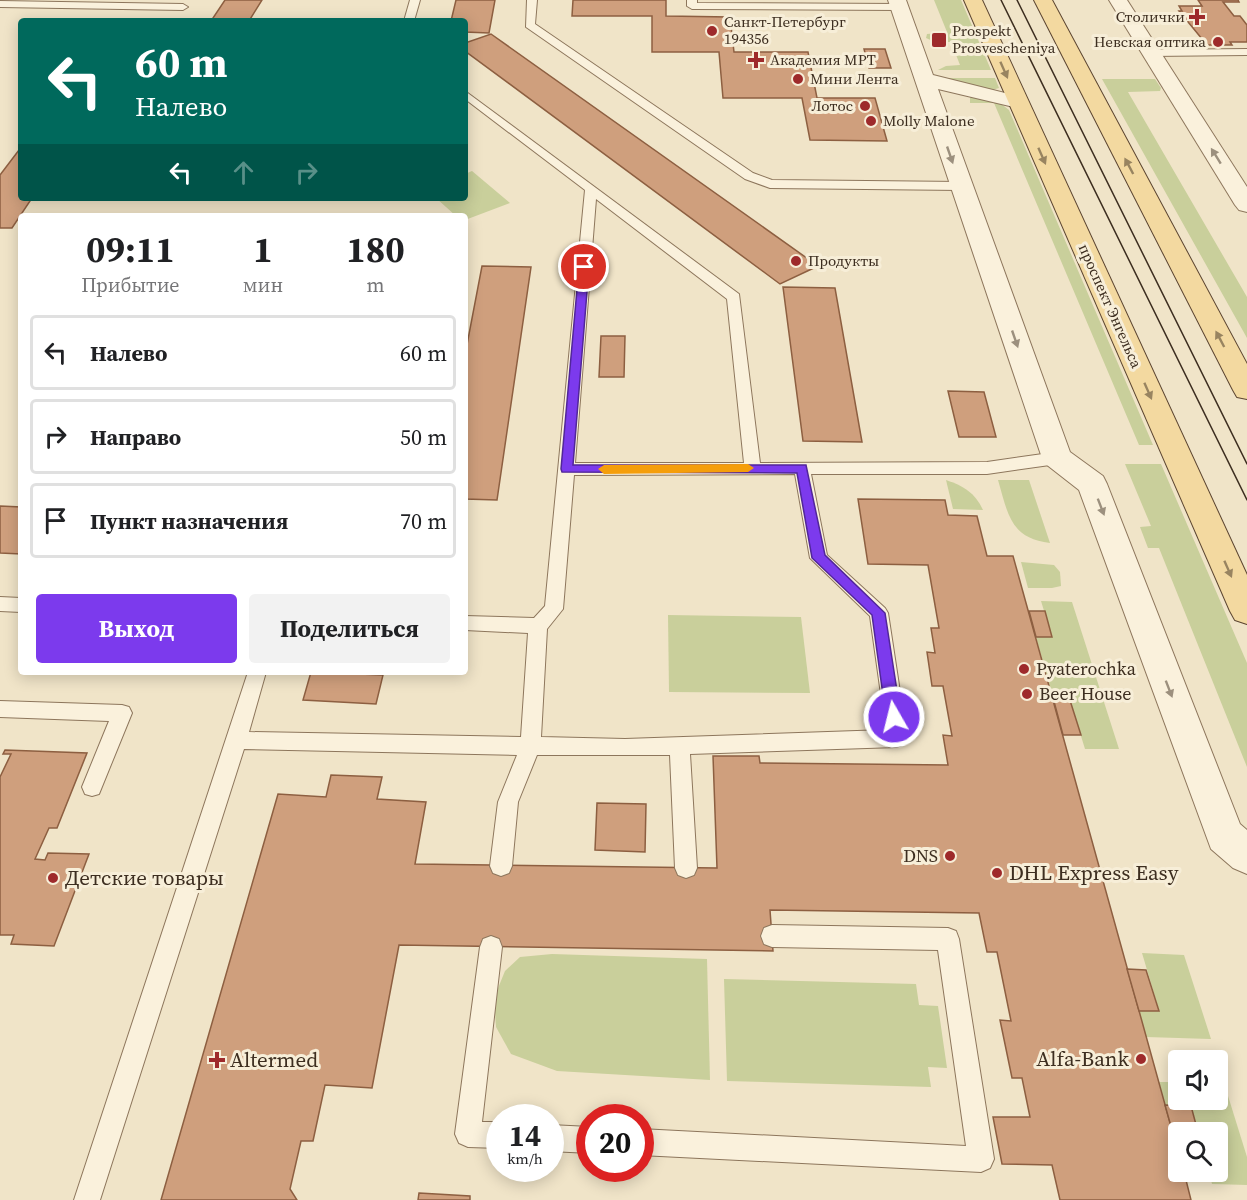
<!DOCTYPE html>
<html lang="ru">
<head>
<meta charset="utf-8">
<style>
  body { margin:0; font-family:"Source Serif 4",serif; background:#f2f2f2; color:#202124; height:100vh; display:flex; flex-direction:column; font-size:22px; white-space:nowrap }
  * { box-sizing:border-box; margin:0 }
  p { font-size:20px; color:#757577 }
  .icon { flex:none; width:33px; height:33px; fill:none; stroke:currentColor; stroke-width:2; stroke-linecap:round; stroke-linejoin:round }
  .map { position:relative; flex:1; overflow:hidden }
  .panel { position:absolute; left:18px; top:213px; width:450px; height:462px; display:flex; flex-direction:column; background:#fff; border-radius:6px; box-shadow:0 3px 15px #0003 }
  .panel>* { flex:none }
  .banner { position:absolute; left:18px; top:18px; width:450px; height:183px; border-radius:6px; box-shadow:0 3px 15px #0003; background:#00695c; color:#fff; overflow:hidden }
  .controls { position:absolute; left:1168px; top:1050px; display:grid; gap:12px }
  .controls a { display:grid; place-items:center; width:60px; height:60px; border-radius:6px; background:#fff; box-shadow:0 3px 15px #0003; font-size:30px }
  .speed { position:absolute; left:486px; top:1104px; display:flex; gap:12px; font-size:30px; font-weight:700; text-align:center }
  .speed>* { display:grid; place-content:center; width:78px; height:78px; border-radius:50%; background:#fff; box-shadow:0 3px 15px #0003; line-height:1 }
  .speed small { font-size:15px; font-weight:400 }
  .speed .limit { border:9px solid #d22; background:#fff; color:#111 }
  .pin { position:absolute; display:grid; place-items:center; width:51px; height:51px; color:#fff; margin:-26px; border:3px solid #fff; border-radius:50%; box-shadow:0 2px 6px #0007 }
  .me { position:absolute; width:66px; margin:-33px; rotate:352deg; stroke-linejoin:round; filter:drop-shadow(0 0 4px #0008) }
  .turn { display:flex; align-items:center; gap:21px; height:126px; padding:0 18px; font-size:27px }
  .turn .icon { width:78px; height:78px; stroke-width:2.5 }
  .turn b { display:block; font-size:42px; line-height:51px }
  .lanes { display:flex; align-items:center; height:57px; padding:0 18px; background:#0003; justify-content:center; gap:30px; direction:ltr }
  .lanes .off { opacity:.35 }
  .eta { display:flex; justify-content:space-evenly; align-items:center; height:102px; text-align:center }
  .eta b { font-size:36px; font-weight:700; line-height:42px }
  .primary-button { display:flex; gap:12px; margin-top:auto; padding:12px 18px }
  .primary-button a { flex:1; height:69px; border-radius:6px; background:#7c3aed; color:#fff; font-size:24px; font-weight:700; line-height:69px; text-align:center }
  .primary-button a+a { background:#f2f2f2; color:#202124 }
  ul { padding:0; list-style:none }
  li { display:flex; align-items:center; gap:18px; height:75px; margin:0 12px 9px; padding:0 6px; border:3px solid #e0e0e0; border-radius:6px }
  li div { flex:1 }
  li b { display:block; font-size:22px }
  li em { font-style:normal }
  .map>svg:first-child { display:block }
</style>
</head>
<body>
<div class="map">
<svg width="1247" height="1200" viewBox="0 0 1247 1200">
  <rect width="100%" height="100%" fill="#f0e4c8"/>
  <g fill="#c9cf9b">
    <polygon points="934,0 961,0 991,70 938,70 946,66 960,65 951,42 935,42 926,38 927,34 947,32"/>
    <polygon points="944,78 995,78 999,88 992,90"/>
    <polygon points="1102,79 1155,79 1161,88 1160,91 1128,92 1247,297 1247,338"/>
    <polygon points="970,97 1000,103 1009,110 1153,445 1139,445 994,103 970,103"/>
    <polygon points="472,171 510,203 465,220 465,216 456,216 436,198 465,198 465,174"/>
    <polygon points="1125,464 1161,464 1247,663 1247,767 1159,548 1148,548 1140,527 1151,526"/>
    <path d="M946,480C964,486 975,493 983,510L953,509Z"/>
    <path d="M998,480H1029L1050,543C1010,538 1008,514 998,480Z"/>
    <polygon points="1021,562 1054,565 1060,572 1061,586 1052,588 1028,588"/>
    <polygon points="1041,601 1072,602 1119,749 1085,749 1068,694 1052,694 1036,637 1052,637"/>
    <polygon points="668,615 801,617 810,693 669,692"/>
    <polygon points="1142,953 1184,955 1211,1039 1146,1037 1139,1011 1159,1010"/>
    <polygon points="552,954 707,959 710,1080 557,1071 511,1054 496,1027 494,998 505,971 520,957"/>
    <polygon points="724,979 916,984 919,1005 938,1006 947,1068 928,1067 931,1087 727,1081"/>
    <polygon points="1159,1082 1179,1082 1179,1100 1218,1100 1218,1083 1224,1083 1247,1157 1247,1185 1212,1184 1209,1172 1218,1172 1218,1132 1198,1132 1190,1106 1165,1105"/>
  </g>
  <g fill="#cf9f7d" stroke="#8d5f41" stroke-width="1.5">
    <polygon points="225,0 262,0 249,21 211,21"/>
    <polygon points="456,0 495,0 489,33 465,32 465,21 451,21"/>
    <polygon points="573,0 666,0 666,16 730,17 734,52 808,52 817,98 875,98 887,141 810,140 802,98 723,98 719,52 652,52 652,16 572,16"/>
    <polygon points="1198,0 1238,0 1239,2 1223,2 1234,16 1240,16 1247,25 1247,42 1230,42 1232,45 1207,45 1179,11 1182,11 1179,6 1202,6"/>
    <polygon points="491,34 818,266 780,284 465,51 465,43"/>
    <polygon points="864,49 885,49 891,68 869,68"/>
    <polygon points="19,150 21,150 21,198 32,198 12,228 0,228 0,175"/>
    <polygon points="482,266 531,267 497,500 465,499 465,355"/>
    <polygon points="783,287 835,288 862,442 803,441"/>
    <polygon points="601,336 625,336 624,377 599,377"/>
    <polygon points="948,391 984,392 996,437 959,437"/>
    <polygon points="858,499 945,500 948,515 977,516 987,556 1013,556 1179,1155 1179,1172 1184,1172 1191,1200 1060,1200 1052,1165 1002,1164 993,1117 1030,1117 1022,1078 1012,1078 1000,1020 1011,1021 997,952 987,952 979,913 770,910 773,951 399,945 372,1088 325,1085 313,1141 301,1141 290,1189 297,1200 161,1200 278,794 326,797 331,775 382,777 377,799 426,802 415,864 717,868 713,756 759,756 760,763 948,765 943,735 952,736 943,686 932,686 927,652 935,653 931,628 939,628 928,565 868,564"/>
    <polygon points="0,506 21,507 21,554 0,553"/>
    <polygon points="1029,611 1045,611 1052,637 1036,637"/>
    <polygon points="311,672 383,675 376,704 303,700"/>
    <polygon points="1052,694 1068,694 1081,735 1063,735"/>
    <polygon points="5,750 87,753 57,828 49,828 35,859 45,860 48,853 89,854 54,946 11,944 14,935 0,935 0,777 11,754 3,754"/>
    <polygon points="597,803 646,804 645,852 595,850"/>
    <polygon points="1127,969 1146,970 1159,1011 1139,1011"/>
    <polygon points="1165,1105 1191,1106 1198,1132 1179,1132 1179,1155"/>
    <polygon points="419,1193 470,1196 470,1200 418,1200"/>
  </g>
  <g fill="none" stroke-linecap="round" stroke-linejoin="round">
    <g stroke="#8d765c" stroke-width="2">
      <g id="lane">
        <polygon points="410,0 420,0 414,21 404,21"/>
        <polygon points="527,0 537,0 535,24 753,173 772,180 961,182 967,186 961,190 770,188 745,179 526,27"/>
        <polygon points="687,0 697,0 697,3 899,4 904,7 899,10 692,9 687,6"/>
        <polygon points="0,1 183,4 188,7 183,10 0,7"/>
        <polygon points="1247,49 1247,55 1151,56 1146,53 1151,50"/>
        <path d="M465,91L739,294L760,463L987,462L1057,452L1063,454L1065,458L1063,462L1057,464L987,474H811L827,555L885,608L888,613L907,738L904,744L897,747L690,754L697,868L694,875L686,878L678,875L675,868L670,755H537L518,802L512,866L509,873L501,876L493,873L490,866L498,802L517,755L244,749L100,1200H74L248,672H266L249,732L521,737L528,633L465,630V616L534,618L545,606L585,190L465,99ZM596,199L727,299L744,463H575ZM795,474L810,558L870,616L886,730L625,739L541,737L547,629L563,609L574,475Z"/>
        <polygon points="0,597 21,598 21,612 0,611"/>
        <polygon points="0,701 122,705 129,707 132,713 99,794 92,796 85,794 82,787 109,721 0,717"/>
        <polygon points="772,925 948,928 956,931 959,939 994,1159 990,1168 981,1172 640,1155 640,1129 966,1146 938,950 772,947 764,944 761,936 764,928"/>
        <polygon points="491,936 499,939 502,947 482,1122 500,1122 500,1148 468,1147 459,1143 455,1134 480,947 483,939"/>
        <polygon points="550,1125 590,1127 590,1153 550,1151"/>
      </g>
    </g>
    <g stroke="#8d765c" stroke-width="2">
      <g id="street">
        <polygon points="888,0 906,0 933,75 1025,98 1028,102 1025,106 1018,108 938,89 1070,452 1103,476 1107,484 1240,824 1247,830 1247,874 1233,868 1211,849 1079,490 1047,465 1042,458"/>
        <polygon points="1109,0 1127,0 1247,187 1247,212 1239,210 1235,205"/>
      </g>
    </g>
    <g stroke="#5b4430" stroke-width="2">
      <g id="primary">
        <polygon points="964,0 982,0 1247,575 1247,624 1235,620 1230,611"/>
        <polygon points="1034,0 1052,0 1247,364 1247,399 1237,397 1233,390"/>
      </g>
    </g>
    <use href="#lane" fill="#faf1dc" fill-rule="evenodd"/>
    <use href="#street" fill="#faf1dc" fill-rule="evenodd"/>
    <use href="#primary" fill="#f3d9a0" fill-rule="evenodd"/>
    <g stroke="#3d2e20" stroke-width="1.5">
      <polyline points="1001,0 1247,500"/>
      <polyline points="1017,0 1247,464"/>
    </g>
  </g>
  <defs><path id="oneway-solid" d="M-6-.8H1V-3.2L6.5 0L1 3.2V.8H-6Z" transform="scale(1.5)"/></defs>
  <g fill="#988460">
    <use href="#oneway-solid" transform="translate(1004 70) rotate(66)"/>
    <use href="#oneway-solid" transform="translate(1042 156) rotate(66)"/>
    <use href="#oneway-solid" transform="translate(1129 166) rotate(-118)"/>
    <use href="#oneway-solid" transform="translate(1220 339) rotate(-118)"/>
    <use href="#oneway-solid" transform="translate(1148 391) rotate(66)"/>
    <use href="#oneway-solid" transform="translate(1228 569) rotate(66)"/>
  </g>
  <g fill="#9c907e">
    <use href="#oneway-solid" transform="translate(950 155) rotate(71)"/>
    <use href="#oneway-solid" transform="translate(1216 156) rotate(-122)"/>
    <use href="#oneway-solid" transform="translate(1015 339) rotate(71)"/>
    <use href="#oneway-solid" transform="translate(1101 507) rotate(69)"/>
    <use href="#oneway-solid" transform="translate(1169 689) rotate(69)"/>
  </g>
  <polygon fill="#7c3aed" stroke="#51269a" stroke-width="1.5" points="584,264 589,267 573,465 806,465 825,555 885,613 901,717 899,722 894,724 888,722 886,717 872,615 812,558 797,473 562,472 561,469 579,267"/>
  <polygon fill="#f59e0b" points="748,464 754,468 748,472 604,474 598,469 604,465"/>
  <g fill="#9e2a2b" stroke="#f7eed8" stroke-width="2">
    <path d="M1194 8h6v6h6v6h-6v6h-6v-6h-6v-6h6z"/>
    <circle cx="712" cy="31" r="6"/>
    <rect x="931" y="32" width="16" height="16" rx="3"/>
    <circle cx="1218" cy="42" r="6"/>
    <path d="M753 51h6v6h6v6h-6v6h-6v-6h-6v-6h6z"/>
    <circle cx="798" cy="79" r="6"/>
    <circle cx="865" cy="106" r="6"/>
    <circle cx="871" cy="121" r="6"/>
    <circle cx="796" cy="261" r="6"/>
    <circle cx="1024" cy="669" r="6"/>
    <circle cx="1027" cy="694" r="6"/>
    <circle cx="950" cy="856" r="6"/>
    <circle cx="997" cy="873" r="6"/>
    <circle cx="53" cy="878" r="6"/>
    <circle cx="1141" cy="1059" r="6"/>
    <path d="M214 1051h6v6h6v6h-6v6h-6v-6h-6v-6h6z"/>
  </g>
  <g text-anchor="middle" stroke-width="6" stroke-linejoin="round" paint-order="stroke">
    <g font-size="15" fill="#3d2e20" stroke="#f7eed8" text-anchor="start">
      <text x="1185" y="22" text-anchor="end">Столички</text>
      <text x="724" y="27">Санкт-Петербург<tspan x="724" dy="17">194356</tspan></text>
      <text x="952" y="36">Prospekt<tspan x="952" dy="17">Prosvescheniya</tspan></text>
      <text x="1206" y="47" text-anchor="end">Невская оптика</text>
      <text x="770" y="65">Академия МРТ</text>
      <text x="810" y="84">Мини Лента</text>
      <text x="853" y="111" text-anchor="end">Лотос</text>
      <text x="883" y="126">Molly Malone</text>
      <text x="808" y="266">Продукты</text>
    </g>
    <g font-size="15" fill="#3d2e20" stroke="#f7eed8">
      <text transform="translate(1110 306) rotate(66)" y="5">проспект Энгельса</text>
    </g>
    <g font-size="18" fill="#3d2e20" stroke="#f7eed8" text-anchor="start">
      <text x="1036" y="675">Pyaterochka</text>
      <text x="1039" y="700">Beer House</text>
      <text x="938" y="862" text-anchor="end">DNS</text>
    </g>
    <g font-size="21" fill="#3d2e20" stroke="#f7eed8" text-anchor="start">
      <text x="1009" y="880">DHL Express Easy</text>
      <text x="65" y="885">Детские товары</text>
      <text x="1129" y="1066" text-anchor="end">Alfa-Bank</text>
      <text x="230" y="1067">Altermed</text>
    </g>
  </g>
</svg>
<div class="controls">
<a><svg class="icon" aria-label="sound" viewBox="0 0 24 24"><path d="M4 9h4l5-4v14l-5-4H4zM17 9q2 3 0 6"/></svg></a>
<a><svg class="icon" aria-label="search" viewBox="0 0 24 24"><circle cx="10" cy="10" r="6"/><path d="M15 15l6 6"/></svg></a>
</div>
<div class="speed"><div>14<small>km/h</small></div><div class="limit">20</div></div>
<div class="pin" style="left:584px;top:267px;background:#d93025"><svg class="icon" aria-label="arrive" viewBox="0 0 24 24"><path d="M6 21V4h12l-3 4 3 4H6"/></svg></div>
<svg class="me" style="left:894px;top:717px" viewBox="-20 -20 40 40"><circle r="17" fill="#7c3aed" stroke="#fff" stroke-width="3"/><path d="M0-11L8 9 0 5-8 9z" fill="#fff"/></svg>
<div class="banner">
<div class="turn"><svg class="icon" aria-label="left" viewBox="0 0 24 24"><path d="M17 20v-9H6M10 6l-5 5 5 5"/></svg><div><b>60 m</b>Налево</div></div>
<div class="lanes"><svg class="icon" aria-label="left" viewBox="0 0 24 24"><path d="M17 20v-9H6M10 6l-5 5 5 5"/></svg><svg class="icon off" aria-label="ahead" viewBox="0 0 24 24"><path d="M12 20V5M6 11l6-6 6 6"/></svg><svg class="icon off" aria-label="right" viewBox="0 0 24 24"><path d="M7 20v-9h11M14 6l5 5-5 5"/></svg></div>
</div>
<section class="panel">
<div class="eta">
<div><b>09:11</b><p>Прибытие</p></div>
<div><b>1</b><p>мин</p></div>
<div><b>180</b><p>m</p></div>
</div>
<ul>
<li><svg class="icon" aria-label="left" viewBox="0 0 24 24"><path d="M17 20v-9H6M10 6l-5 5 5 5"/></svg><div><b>Налево</b></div><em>60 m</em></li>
<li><svg class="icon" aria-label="right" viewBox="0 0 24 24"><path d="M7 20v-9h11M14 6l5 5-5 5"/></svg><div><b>Направо</b></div><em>50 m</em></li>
<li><svg class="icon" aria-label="arrive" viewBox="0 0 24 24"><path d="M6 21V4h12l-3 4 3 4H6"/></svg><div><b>Пункт назначения</b></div><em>70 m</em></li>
</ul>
<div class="primary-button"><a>Выход</a><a>Поделиться</a></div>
</section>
</div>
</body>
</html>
